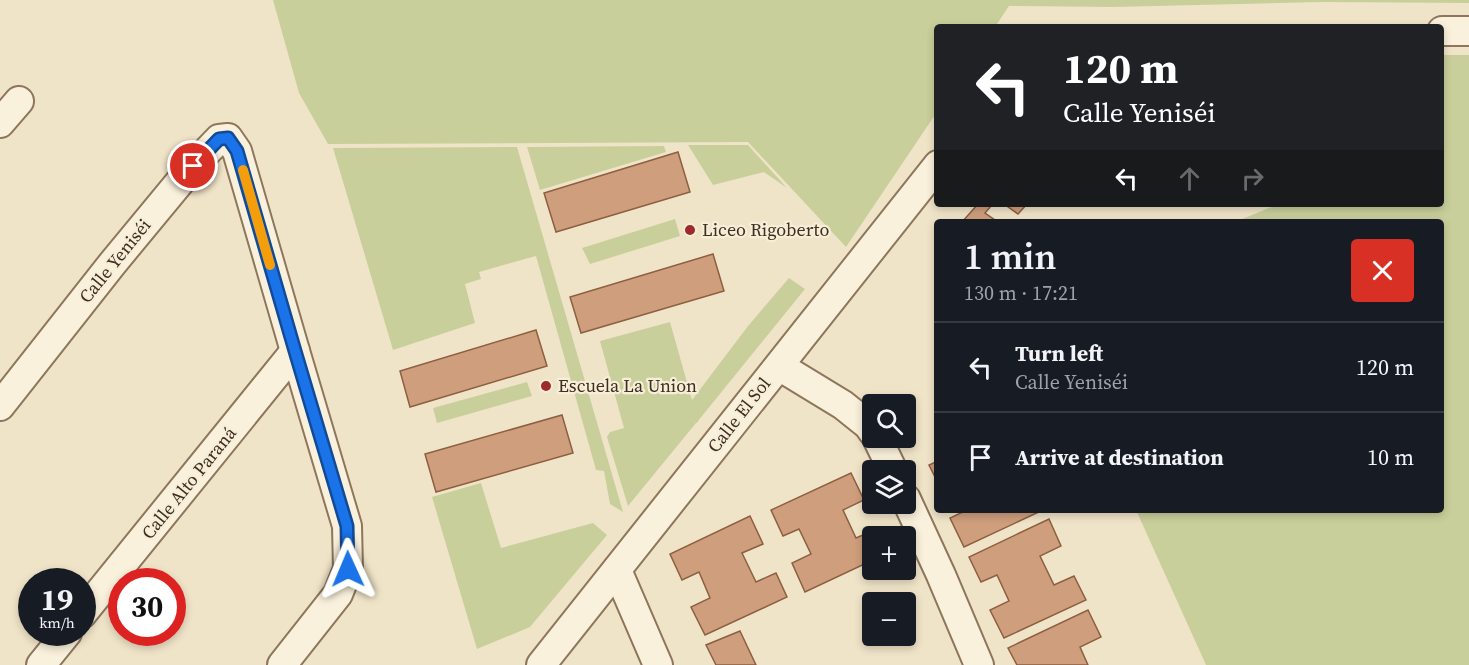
<!DOCTYPE html>
<html lang="en">
<head>
<meta charset="utf-8">
<style>
  body { margin:0; font-family:"Source Serif 4",serif; background:#242831; color:#f1f3f6; height:100vh; display:flex; flex-direction:column; font-size:22px; white-space:nowrap }
  * { box-sizing:border-box; margin:0 }
  p { font-size:20px; color:#9ea1a6 }
  .icon { flex:none; width:33px; height:33px; fill:none; stroke:currentColor; stroke-width:2; stroke-linecap:round; stroke-linejoin:round }
  .map { position:relative; flex:1; overflow:hidden }
  .details { position:absolute; left:934px; top:219px; width:510px; height:294px; display:flex; flex-direction:column; background:#171b24; border-radius:6px; box-shadow:0 3px 9px #0003 }
  .details>* { flex:none }
  .guide { position:absolute; left:934px; top:24px; width:510px; height:183px; border-radius:6px; box-shadow:0 3px 9px #0003; background:#202124; color:#fff; overflow:hidden }
  .tools { position:absolute; left:862px; top:394px; display:grid; gap:12px }
  .tools a { display:grid; place-items:center; width:54px; height:54px; border-radius:6px; background:#171b24; box-shadow:0 3px 9px #0003; font-size:30px }
  .speed { position:absolute; left:18px; top:568px; display:flex; gap:12px; font-size:30px; font-weight:700; text-align:center }
  .speed>* { display:grid; place-content:center; width:78px; height:78px; border-radius:50%; background:#171b24; box-shadow:0 3px 9px #0003; line-height:1 }
  .speed small { font-size:15px; font-weight:400 }
  .speed .limit { border:9px solid #d22; background:#fff; color:#111 }
  .pin { position:absolute; display:grid; place-items:center; width:51px; height:51px; color:#fff; margin:-26px; border:3px solid #fff; border-radius:50%; box-shadow:0 2px 6px #0007 }
  .me { position:absolute; width:66px; margin:-33px; rotate:359deg; stroke-linejoin:round; filter:drop-shadow(0 0 4px #0008) }
  .turn { display:flex; align-items:center; gap:21px; height:126px; padding:0 30px; font-size:27px }
  .turn .icon { width:78px; height:78px; stroke-width:2.5 }
  .turn b { display:block; font-size:42px; line-height:51px }
  .lanes { display:flex; align-items:center; height:57px; padding:0 30px; background:#0003; justify-content:center; gap:30px; direction:ltr }
  .lanes .off { opacity:.35 }
  .round { display:grid; place-items:center; flex:none; width:63px; height:63px; border-radius:6px; background:#242831 }
  .summary { display:flex; align-items:center; justify-content:space-between; height:102px; padding:0 30px }
  h1 { font-size:36px; font-weight:600; line-height:45px }
  ul { padding:0; list-style:none }
  li { display:flex; align-items:center; gap:18px; height:90px; padding:0 30px; border-top:2px solid #363941 }
  li div { flex:1 }
  li b { display:block; font-size:22px }
  li em { font-style:normal }
  .map>svg:first-child { display:block }
</style>
</head>
<body>
<div class="map">
<svg width="1469" height="665" viewBox="0 0 1469 665">
  <rect width="100%" height="100%" fill="#f0e4c8"/>
  <g fill="#c9cf9b">
    <polygon points="273,0 1469,0 1469,3 1321,2 1113,7 1009,6 995,27 938,27 937,112 846,247 748,142 328,144 299,93"/>
    <polygon points="1442,55 1469,55 1469,665 1206,665 1136,510 1442,510 1442,222 1235,222 1279,204 1442,204"/>
    <polygon points="688,145 748,145 787,188 764,172 713,185"/>
    <polygon points="664,146 666,152 540,190 527,147"/>
    <polygon points="517,147 623,512 610,504 604,471 596,470 536,256 479,272 481,279 465,284 475,323 393,350 333,148"/>
    <polygon points="675,219 680,236 590,264 582,248"/>
    <polygon points="789,278 805,289 698,421 698,422 696,423 628,506 607,437 610,432 624,428 600,341 670,322 692,400 748,326"/>
    <polygon points="527,382 532,396 437,423 433,408"/>
    <polygon points="481,483 501,548 593,523 607,535 530,627 477,649 432,497"/>
  </g>
  <g fill="#cf9f7d" stroke="#8d5f41" stroke-width="1.5">
    <polygon points="678,152 690,192 556,232 544,193"/>
    <polygon points="978,204 989,204 991,206 985,213 998,222 962,222"/>
    <polygon points="1004,204 1027,204 1018,214"/>
    <polygon points="713,254 724,291 581,333 570,297"/>
    <polygon points="536,330 547,366 410,407 400,371"/>
    <polygon points="562,415 573,453 436,492 425,454"/>
    <polygon points="938,461 938,483 929,465"/>
    <polygon points="851,473 864,500 843,510 856,538 877,529 880,537 873,537 873,560 805,592 792,563 811,554 799,529 783,536 771,510"/>
    <polygon points="967,510 1043,510 964,547 950,518"/>
    <polygon points="750,516 763,544 742,553 756,582 776,573 787,597 705,635 691,607 710,598 699,572 682,580 670,554"/>
    <polygon points="1049,519 1061,546 1040,556 1054,585 1074,576 1086,600 1004,638 990,610 1009,601 997,575 981,582 969,557"/>
    <polygon points="1088,610 1101,637 1080,647 1088,665 1017,665 1008,648"/>
    <polygon points="740,631 756,665 716,665 706,645"/>
  </g>
  <g fill="none" stroke-linecap="round" stroke-linejoin="round">
    <g stroke="#8d765c" stroke-width="32">
      <g id="minor">
        <polyline points="1442,31 1469,31"/>
        <polyline points="0,123 19,101"/>
        <polyline points="779,366 843,405 868,425 873,432"/>
        <polyline points="0,406 112,264 193,166 219,139 228,138 237,151 295,351 347,526 348,569 338,594 282,665"/>
        <polyline points="877,438 893,471"/>
        <polyline points="906,499 941,575 979,665"/>
        <polyline points="617,570 658,665"/>
        <polyline points="82,614 295,351"/>
        <polyline points="41,665 67,633"/>
        <polyline points="541,665 938,165"/>
      </g>
    </g>
    <use href="#minor" stroke="#faf1dc" stroke-width="28"/>
  </g>
  <g fill="none" stroke-linecap="round" stroke-linejoin="round">
    <g stroke="#114b97" stroke-width="15">
      <polyline id="route" points="193,166 219,139 228,138 237,151 295,351 347,526 348,569"/>
    </g>
    <use href="#route" stroke="#1a73e8" stroke-width="10"/>
    <polyline stroke="#f59e0b" stroke-width="10" points="243,170 270,265"/>
  </g>
  <g fill="#9e2a2b" stroke="#f7eed8" stroke-width="2">
    <circle cx="690" cy="230" r="6"/>
    <circle cx="546" cy="386" r="6"/>
  </g>
  <g text-anchor="middle" stroke-width="4.5" stroke-linejoin="round" paint-order="stroke">
    <g font-size="18" fill="#3d2e20" stroke="#f7eed8" text-anchor="start">
      <text x="702" y="236">Liceo Rigoberto</text>
      <text x="558" y="392">Escuela La Union</text>
    </g>
    <g font-size="18" fill="#3d2e20" stroke="#f7eed8">
      <text transform="translate(115 261) rotate(-51)" y="6">Calle Yeniséi</text>
      <text transform="translate(739 415) rotate(-52)" y="6">Calle El Sol</text>
      <text transform="translate(189 483) rotate(-51)" y="6">Calle Alto Paraná</text>
    </g>
  </g>
</svg>
<div class="tools">
<a><svg class="icon" aria-label="search" viewBox="0 0 24 24"><circle cx="10" cy="10" r="6"/><path d="M15 15l6 6"/></svg></a>
<a><svg class="icon" aria-label="layers" viewBox="0 0 24 24"><path d="M12 4l9 5-9 5-9-5zM3 14l9 5 9-5"/></svg></a>
<a>+</a>
<a>−</a>
</div>
<div class="speed"><div>19<small>km/h</small></div><div class="limit">30</div></div>
<div class="pin" style="left:193px;top:166px;background:#d93025"><svg class="icon" aria-label="arrive" viewBox="0 0 24 24"><path d="M6 21V4h12l-3 4 3 4H6"/></svg></div>
<svg class="me" style="left:348px;top:569px" viewBox="-20 -20 40 40"><path d="M0-17L14 15 0 8-14 15z" fill="#1a73e8" stroke="#fff" stroke-width="4"/></svg>
<div class="guide">
<div class="turn"><svg class="icon" aria-label="left" viewBox="0 0 24 24"><path d="M17 20v-9H6M10 6l-5 5 5 5"/></svg><div><b>120 m</b>Calle Yeniséi</div></div>
<div class="lanes"><svg class="icon" aria-label="left" viewBox="0 0 24 24"><path d="M17 20v-9H6M10 6l-5 5 5 5"/></svg><svg class="icon off" aria-label="ahead" viewBox="0 0 24 24"><path d="M12 20V5M6 11l6-6 6 6"/></svg><svg class="icon off" aria-label="right" viewBox="0 0 24 24"><path d="M7 20v-9h11M14 6l5 5-5 5"/></svg></div>
</div>
<section class="details">
<div class="summary"><div><h1>1 min</h1><p>130 m · 17:21</p></div><a class="round" style="background:#d93025;color:#fff"><svg class="icon" aria-label="close" viewBox="0 0 24 24"><path d="M6 6l12 12M18 6L6 18"/></svg></a></div>
<ul>
<li><svg class="icon" aria-label="left" viewBox="0 0 24 24"><path d="M17 20v-9H6M10 6l-5 5 5 5"/></svg><div><b>Turn left</b><p>Calle Yeniséi</p></div><em>120 m</em></li>
<li><svg class="icon" aria-label="arrive" viewBox="0 0 24 24"><path d="M6 21V4h12l-3 4 3 4H6"/></svg><div><b>Arrive at destination</b></div><em>10 m</em></li>
</ul>
</section>
</div>
</body>
</html>
